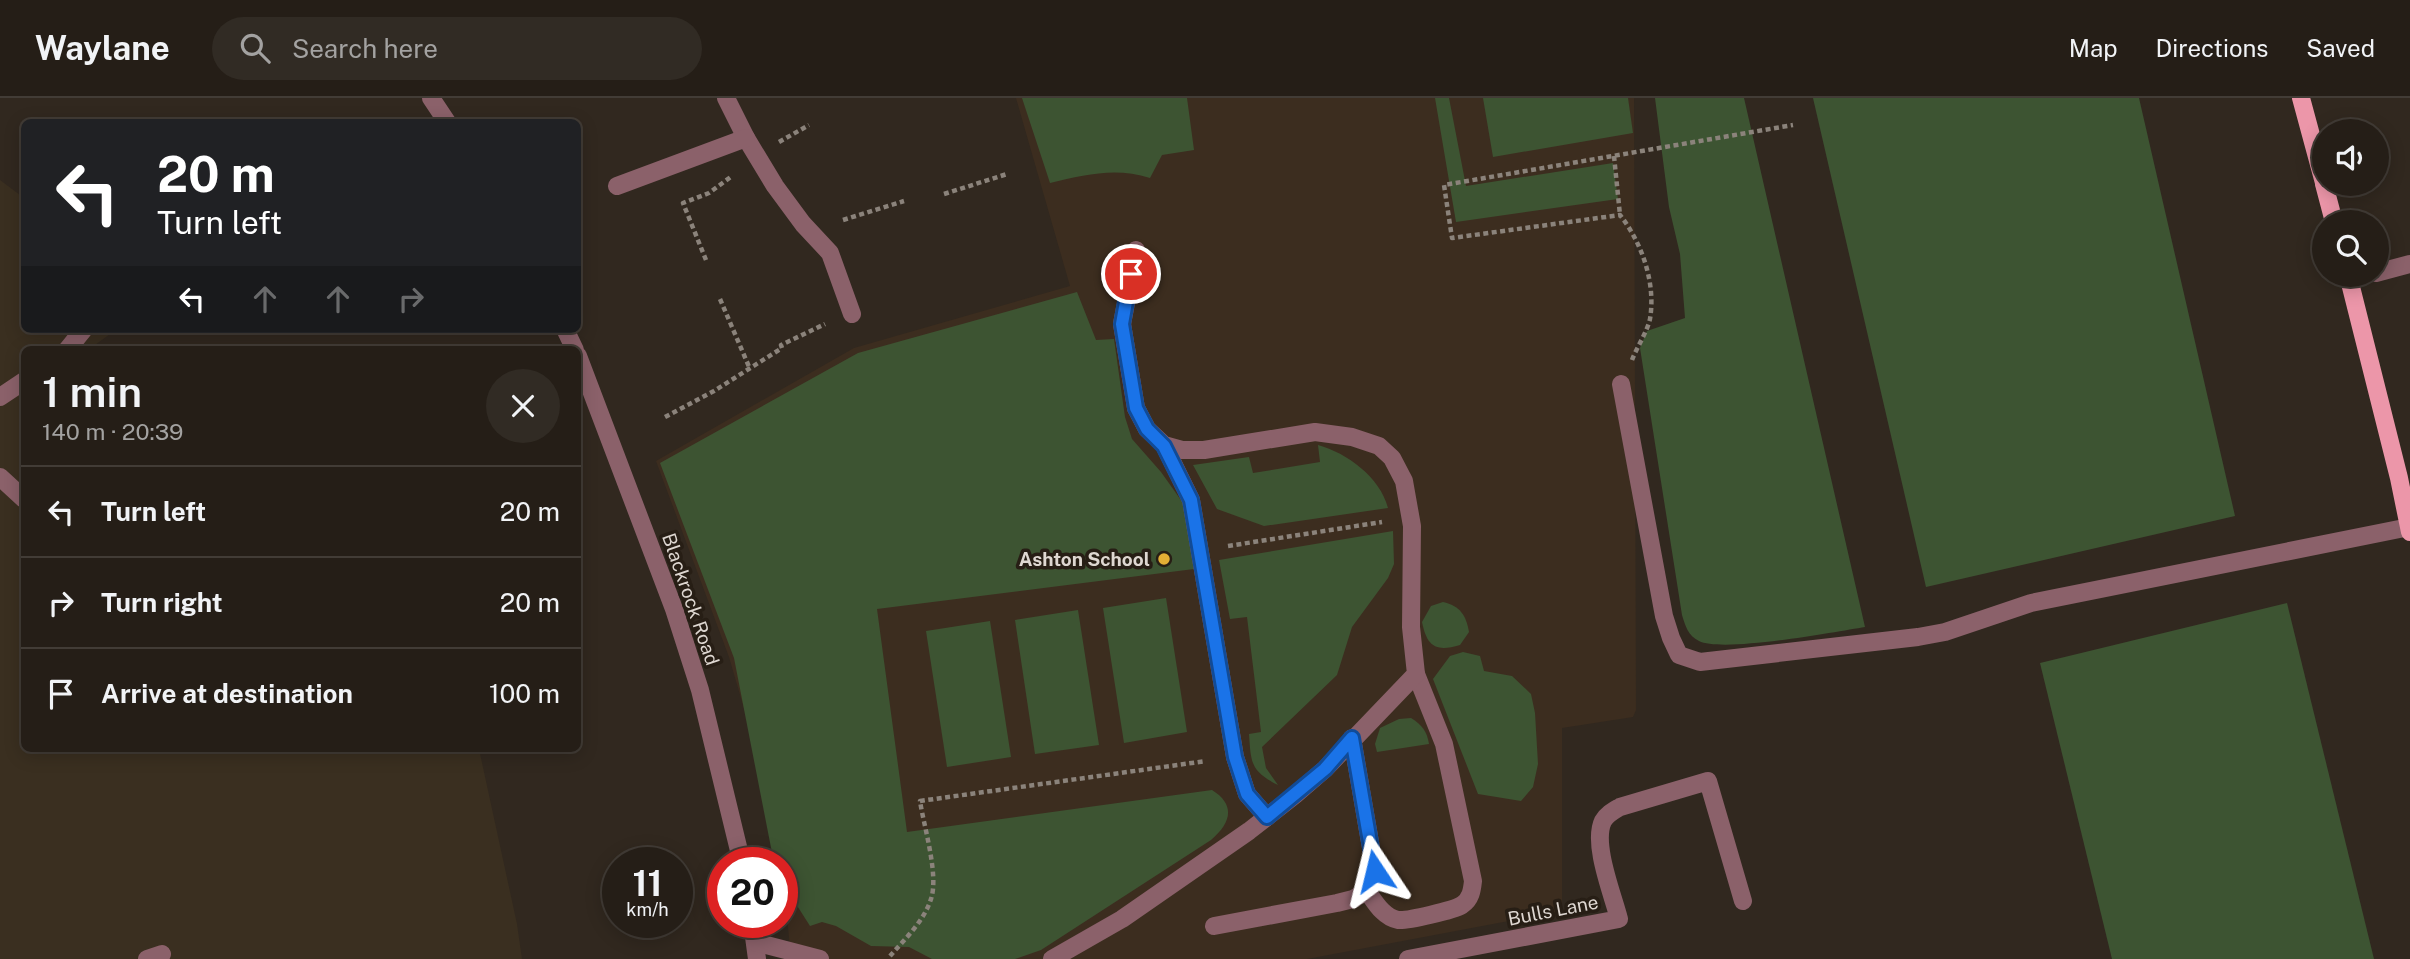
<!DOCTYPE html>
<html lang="en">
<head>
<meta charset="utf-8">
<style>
  body { margin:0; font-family:"Public Sans",sans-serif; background:#312b24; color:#f1f3f6; height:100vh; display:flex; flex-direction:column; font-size:26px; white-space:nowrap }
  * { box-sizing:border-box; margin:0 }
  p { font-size:23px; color:#a3a2a1 }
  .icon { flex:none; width:38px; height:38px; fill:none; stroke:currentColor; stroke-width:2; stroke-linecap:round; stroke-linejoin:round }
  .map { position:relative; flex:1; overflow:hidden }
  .drawer { position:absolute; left:21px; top:248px; width:560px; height:406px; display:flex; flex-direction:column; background:#251e17; border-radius:10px; box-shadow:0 4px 18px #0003,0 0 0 2px #423c36 }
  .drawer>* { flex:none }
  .guide { position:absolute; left:21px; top:21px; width:560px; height:214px; border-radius:10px; box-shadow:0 4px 18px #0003,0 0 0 2px #423c36; background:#202124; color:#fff; overflow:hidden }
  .fabs { position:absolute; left:2312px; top:21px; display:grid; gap:14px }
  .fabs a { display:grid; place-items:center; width:77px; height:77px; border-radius:50%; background:#251e17; box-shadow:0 4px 18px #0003,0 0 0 2px #423c36; font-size:35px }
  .speed { position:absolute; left:602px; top:749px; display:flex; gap:14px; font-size:35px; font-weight:700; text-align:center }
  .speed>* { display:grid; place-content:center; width:91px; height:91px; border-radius:50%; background:#251e17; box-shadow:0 4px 18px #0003,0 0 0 2px #423c36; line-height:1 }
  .speed small { font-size:18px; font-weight:400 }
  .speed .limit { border:10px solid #d22; background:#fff; color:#111 }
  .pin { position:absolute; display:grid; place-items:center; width:60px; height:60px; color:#fff; margin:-30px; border:4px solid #fff; border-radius:50%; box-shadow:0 2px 7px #0007 }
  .me { position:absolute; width:77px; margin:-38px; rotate:350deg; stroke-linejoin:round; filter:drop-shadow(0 0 5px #0008) }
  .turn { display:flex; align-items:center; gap:24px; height:147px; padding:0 21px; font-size:32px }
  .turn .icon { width:91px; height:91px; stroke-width:2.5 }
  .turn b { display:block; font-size:49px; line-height:60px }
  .lanes { display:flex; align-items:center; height:66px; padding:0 21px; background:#0003; justify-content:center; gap:35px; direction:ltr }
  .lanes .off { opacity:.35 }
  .round { display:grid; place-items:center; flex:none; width:74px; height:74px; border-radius:37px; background:#312b24 }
  .head { display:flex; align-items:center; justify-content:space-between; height:119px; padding:0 21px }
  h1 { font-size:42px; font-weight:600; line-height:52px }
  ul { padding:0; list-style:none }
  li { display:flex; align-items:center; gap:21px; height:91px; padding:0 21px; border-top:2px solid #423c36 }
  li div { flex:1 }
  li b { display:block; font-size:26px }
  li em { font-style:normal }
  header { display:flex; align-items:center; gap:42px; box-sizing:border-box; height:98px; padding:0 35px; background:#251e17; border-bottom:2px solid #423c36 }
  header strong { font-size:33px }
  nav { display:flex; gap:38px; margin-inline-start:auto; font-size:24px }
  .search { width:490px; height:63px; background:#312b24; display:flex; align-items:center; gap:18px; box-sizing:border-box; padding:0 24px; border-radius:38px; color:#a3a2a1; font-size:26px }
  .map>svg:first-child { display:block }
</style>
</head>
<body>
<header>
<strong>Waylane</strong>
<div class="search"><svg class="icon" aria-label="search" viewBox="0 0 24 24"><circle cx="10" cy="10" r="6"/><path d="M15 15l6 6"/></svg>Search here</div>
<nav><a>Map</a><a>Directions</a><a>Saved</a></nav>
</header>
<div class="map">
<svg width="2410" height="861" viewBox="0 0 2410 861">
  <rect width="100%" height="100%" fill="#31281f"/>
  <polygon fill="#3c2d1f" points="1016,0 1634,0 1636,612 1633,619 1562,630 1562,813 1307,861 791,861 782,765 759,662 729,559 656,363 854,250 1070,188"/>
  <polygon fill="#3a2f20" points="0,82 24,100 24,231 117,231 88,252 24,252 24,651 479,651 517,826 522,861 0,861"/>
  <g fill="#3d5432">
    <path d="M1022,0H1187L1194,52L1162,57L1150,80C1115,69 1085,77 1050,85Z"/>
    <polygon points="1435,0 1449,0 1466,88 1613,65 1618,101 1456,124"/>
    <polygon points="1483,0 1628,0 1633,35 1493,59"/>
    <path d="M1655,0H1744L1865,529C1834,534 1723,555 1699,543C1688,538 1685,527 1682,517L1640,250L1647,233L1685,220L1680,156L1669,109Z"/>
    <polygon points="1813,0 2139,0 2235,418 1926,489"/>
    <path d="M1077,194L1096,242L1114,241L1125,319L1132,341L1161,374L1183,405L1194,471L877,511L907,734L1212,692C1236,707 1231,725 1211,742L1041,852L1015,861H932L909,849L871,848L836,828L822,824L810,828L782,784V765H774L734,560L660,365L858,255Z"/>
    <path d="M1318,347C1347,355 1380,379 1388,410L1264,428L1217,411L1193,367L1249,359L1253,375L1320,364Z"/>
    <path d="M1393,433L1394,466L1388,480L1352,529L1337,577L1262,649L1266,670L1278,687C1250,673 1251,664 1249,636L1261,634L1247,519L1230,521L1219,462Z"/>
    <polygon points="1166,500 1187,634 1124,645 1103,510"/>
    <path d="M1443,504C1460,508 1466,517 1469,534L1460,547C1436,554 1427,549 1422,524L1431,508Z"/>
    <polygon points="2287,505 2374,861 2112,861 2040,565"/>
    <polygon points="1078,512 1099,647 1035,656 1015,522"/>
    <polygon points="990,523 1011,659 947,669 926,533"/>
    <polygon points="1463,554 1480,558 1484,573 1512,578 1531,596 1535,615 1538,666 1533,689 1521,703 1478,696 1433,581 1450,558"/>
    <path d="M1411,620C1422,627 1427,633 1429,646L1377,654L1375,646L1380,630L1399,621Z"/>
  </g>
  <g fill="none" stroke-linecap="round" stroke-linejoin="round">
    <g stroke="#8b837b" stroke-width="4.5" stroke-dasharray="5 3.5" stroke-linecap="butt">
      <polyline points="779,44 809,27"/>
      <polyline points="1614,58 1620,117"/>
      <polyline points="944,96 1007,76"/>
      <polyline points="843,122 904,103"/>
      <polyline points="706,162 683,105 709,95 732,78"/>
      <polyline points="720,201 750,271"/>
      <path d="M1632,262C1637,249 1647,234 1650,221C1656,185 1642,145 1620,117L1452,140L1444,87L1793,27"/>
      <polyline points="665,319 714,293 782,250 781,247 825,226"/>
      <polyline points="1228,448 1382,424"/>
      <path d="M890,858C905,841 924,823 931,801C939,777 924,729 920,703L1206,663"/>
    </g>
    <g stroke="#8b616a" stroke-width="18">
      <polyline points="431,0 447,24"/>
      <polyline points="726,0 746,40 775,88 803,126 830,155 852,216"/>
      <polyline points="617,88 746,40"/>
      <polyline points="2376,175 2410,166"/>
      <polyline points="565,231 575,252"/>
      <polyline points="67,252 84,231"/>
      <polyline points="578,258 674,511 700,592 742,765"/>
      <polyline points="1621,286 1664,518 1671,540 1679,557 1700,564 1918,539 1945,534 2031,505 2409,429"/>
      <polyline points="0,299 24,283"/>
      <polyline points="1164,347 1191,402 1235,659 1247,696 1267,719"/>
      <polyline points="0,379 24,401"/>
      <path d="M1352,640L1375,773L1374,782L1367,793C1375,804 1383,819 1398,822C1408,823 1454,812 1462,807C1471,801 1472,792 1473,783L1444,646L1416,576"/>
      <polyline points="752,824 757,861"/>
      <polyline points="1214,828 1337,805 1353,801 1367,793"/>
      <polyline points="755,844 820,861"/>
      <polyline points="147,861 162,856"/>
      <polyline points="1052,861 1122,821 1249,733 1295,697 1325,671 1416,576 1411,529 1412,428 1404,383 1392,360 1379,348 1352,339 1315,334 1204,352 1182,352 1164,347 1147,331 1136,310 1122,226 1136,152"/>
      <path d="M1408,861L1619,821C1613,797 1592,746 1603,723C1607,716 1613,713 1620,709L1708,683L1743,803"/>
    </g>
    <g stroke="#ec96a9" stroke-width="18">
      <polyline points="2301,0 2324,85"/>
      <polyline points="2324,86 2334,124"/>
      <polyline points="2348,177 2399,380 2410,434"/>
    </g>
  </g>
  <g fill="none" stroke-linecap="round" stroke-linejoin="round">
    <g stroke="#114b97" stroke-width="18">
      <polyline id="route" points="1131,176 1122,226 1136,310 1147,331 1164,348 1191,402 1235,659 1247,696 1267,719 1325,671 1352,640 1375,773"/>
    </g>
    <use href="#route" stroke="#1a73e8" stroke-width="12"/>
  </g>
  <circle fill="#e3ae35" stroke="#271e15" stroke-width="2.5" cx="1164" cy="461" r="7"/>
  <g text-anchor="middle" stroke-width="7" stroke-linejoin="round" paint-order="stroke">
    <g font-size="19" font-weight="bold" fill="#ded7d1" stroke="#271e15" text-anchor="end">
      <text x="1150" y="468">Ashton School</text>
    </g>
    <g font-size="19" fill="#ded7d1" stroke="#271e15">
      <text transform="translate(691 501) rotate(71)" y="7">Blackrock Road</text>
      <text transform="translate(1553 812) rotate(-11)" y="7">Bulls Lane</text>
    </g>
  </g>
</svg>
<div class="fabs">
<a><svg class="icon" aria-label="sound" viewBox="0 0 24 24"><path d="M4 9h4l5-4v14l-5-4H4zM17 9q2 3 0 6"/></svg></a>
<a><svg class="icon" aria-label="search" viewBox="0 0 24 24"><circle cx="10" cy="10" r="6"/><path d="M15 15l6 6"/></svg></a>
</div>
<div class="speed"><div>11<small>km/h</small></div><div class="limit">20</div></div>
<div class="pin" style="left:1131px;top:176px;background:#d93025"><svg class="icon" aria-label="arrive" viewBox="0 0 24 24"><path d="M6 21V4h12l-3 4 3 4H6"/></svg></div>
<svg class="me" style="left:1375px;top:773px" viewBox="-20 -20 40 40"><path d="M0-17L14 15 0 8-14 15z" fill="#1a73e8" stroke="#fff" stroke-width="4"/></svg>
<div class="guide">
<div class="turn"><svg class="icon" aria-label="left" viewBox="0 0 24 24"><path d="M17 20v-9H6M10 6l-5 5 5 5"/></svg><div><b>20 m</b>Turn left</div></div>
<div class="lanes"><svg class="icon" aria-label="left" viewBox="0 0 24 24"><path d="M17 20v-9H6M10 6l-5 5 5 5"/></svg><svg class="icon off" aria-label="ahead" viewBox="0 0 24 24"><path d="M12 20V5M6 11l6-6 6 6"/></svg><svg class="icon off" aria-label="ahead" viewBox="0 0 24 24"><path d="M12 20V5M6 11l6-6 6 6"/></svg><svg class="icon off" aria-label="right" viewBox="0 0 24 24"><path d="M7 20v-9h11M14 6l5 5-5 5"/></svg></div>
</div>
<section class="drawer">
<div class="head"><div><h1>1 min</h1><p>140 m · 20:39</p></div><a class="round"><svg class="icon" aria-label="close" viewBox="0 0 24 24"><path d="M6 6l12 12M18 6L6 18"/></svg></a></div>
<ul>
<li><svg class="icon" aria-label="left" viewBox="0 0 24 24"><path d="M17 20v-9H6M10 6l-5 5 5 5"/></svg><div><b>Turn left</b></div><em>20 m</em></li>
<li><svg class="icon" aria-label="right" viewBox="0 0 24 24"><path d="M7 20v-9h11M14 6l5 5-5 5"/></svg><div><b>Turn right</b></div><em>20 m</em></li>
<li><svg class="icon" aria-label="arrive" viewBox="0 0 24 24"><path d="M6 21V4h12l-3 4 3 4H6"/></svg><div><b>Arrive at destination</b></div><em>100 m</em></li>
</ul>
</section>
</div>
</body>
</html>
